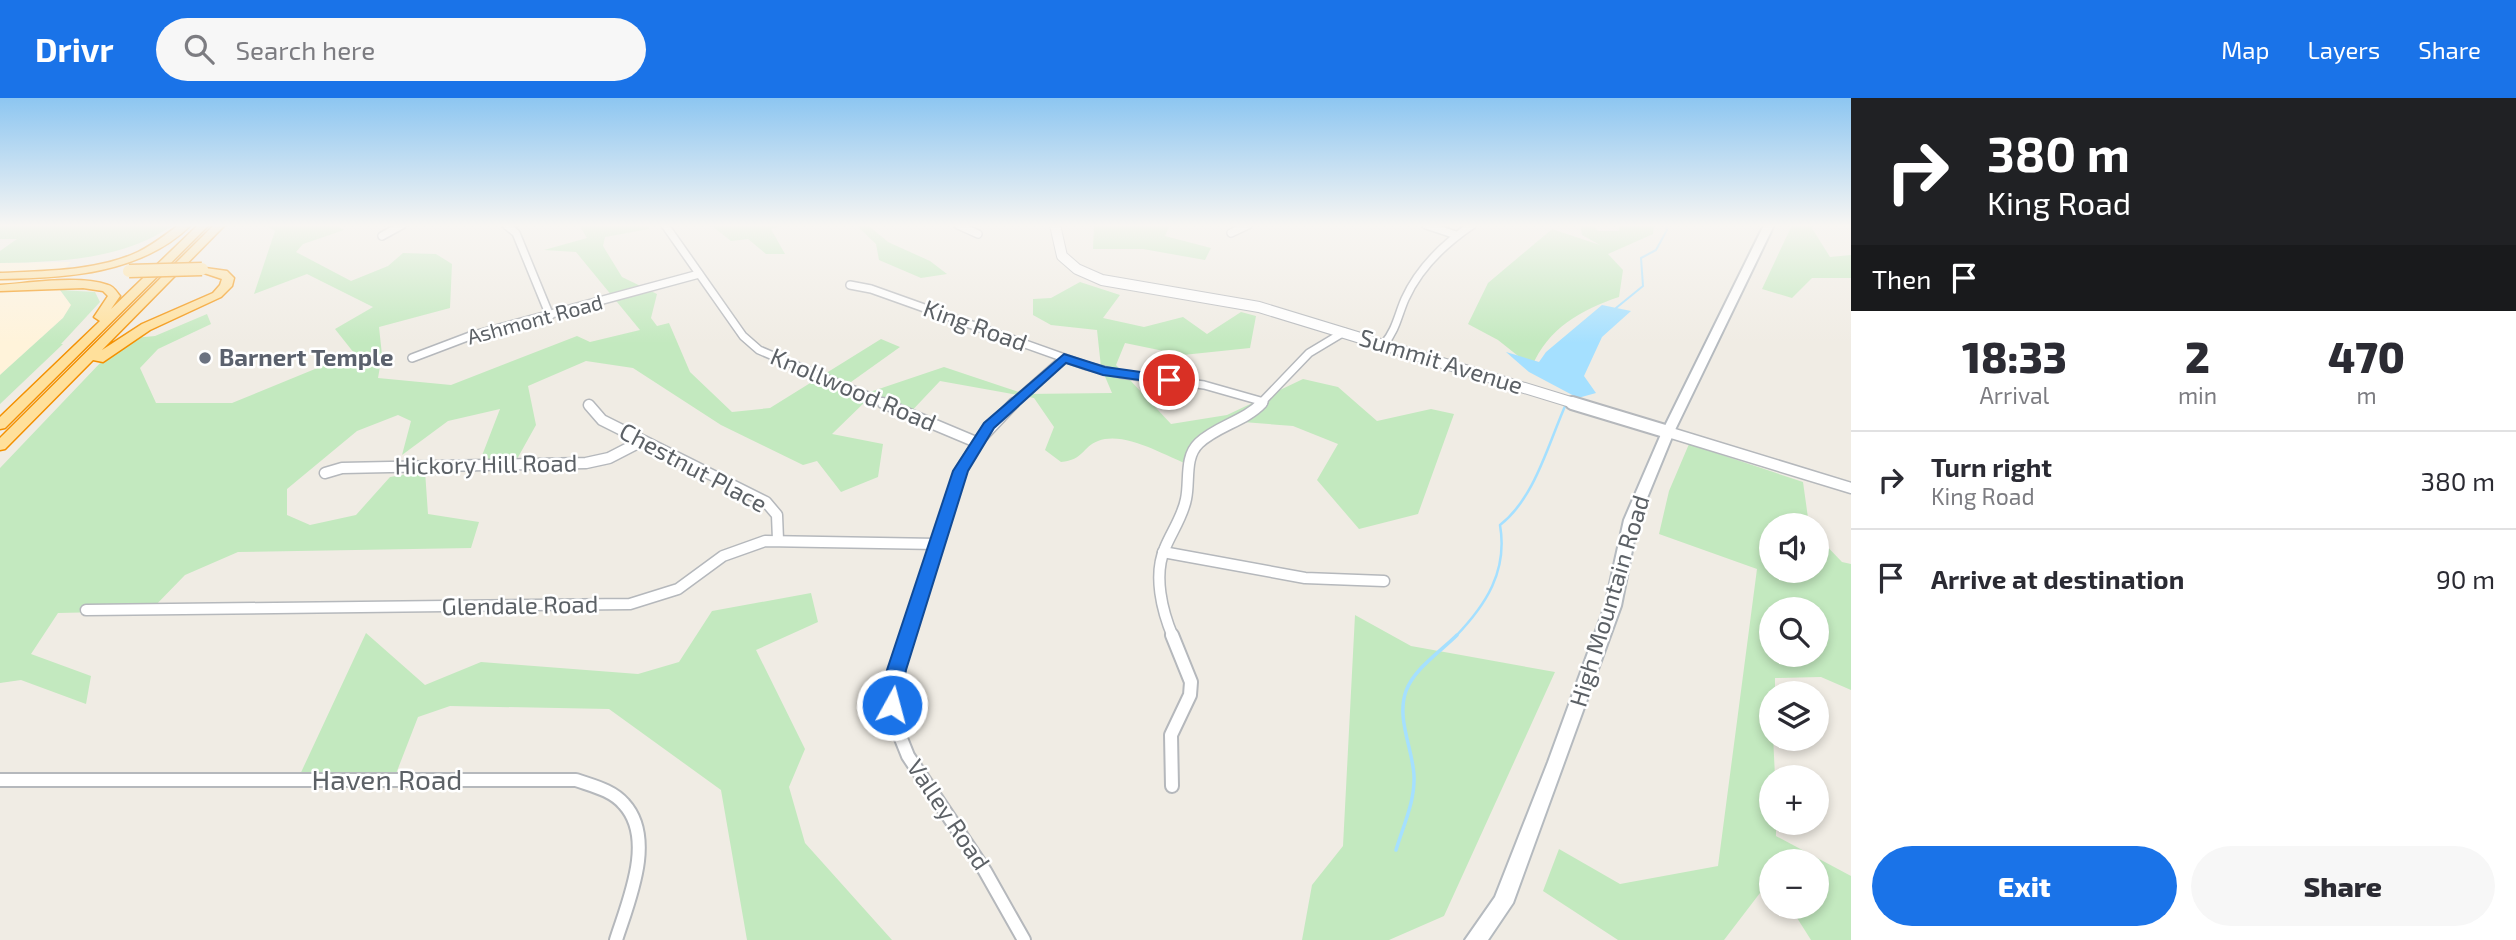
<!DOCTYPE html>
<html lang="en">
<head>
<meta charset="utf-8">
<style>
  body { margin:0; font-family:"Exo 2",sans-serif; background:#f7f7f7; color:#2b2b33; height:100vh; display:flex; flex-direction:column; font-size:26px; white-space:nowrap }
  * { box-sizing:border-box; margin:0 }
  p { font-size:23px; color:#7c7c81 }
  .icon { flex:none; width:38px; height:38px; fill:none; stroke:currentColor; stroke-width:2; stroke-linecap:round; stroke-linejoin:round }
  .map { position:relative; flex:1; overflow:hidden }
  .details { display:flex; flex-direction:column; background:#fff; width:665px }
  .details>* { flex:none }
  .banner { background:#202124; color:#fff; overflow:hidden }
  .tools { position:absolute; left:1759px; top:415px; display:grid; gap:14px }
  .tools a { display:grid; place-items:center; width:70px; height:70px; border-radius:50%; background:#fff; box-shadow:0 4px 10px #0003; font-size:35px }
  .pin { position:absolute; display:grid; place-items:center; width:60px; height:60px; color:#fff; margin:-30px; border:4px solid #fff; border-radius:50%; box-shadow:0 2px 7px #0007 }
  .me { position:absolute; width:77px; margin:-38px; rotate:7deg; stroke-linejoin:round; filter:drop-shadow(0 0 5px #0008) }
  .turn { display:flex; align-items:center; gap:24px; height:147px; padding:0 21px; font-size:32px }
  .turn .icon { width:91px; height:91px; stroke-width:2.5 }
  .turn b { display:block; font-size:49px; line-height:60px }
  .then { display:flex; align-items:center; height:66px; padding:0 21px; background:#0003; gap:14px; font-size:26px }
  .eta { display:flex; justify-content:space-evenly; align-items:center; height:119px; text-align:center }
  .eta b { font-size:42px; font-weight:800; line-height:49px }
  .action { display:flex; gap:14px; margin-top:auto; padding:14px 21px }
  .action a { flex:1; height:80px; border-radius:42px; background:#1a73e8; color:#fff; font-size:28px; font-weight:800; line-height:80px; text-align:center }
  .action a+a { background:#f7f7f7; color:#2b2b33 }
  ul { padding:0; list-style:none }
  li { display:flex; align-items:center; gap:21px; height:98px; padding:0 21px; border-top:2px solid #e1e1e2 }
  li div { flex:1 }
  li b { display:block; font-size:26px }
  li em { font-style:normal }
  header { display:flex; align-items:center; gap:42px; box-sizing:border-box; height:98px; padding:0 35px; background:#1a73e8; color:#fff }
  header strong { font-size:33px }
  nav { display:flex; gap:38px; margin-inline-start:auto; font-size:24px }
  .search { width:490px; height:63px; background:#f7f7f7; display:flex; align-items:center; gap:18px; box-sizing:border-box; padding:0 24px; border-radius:38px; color:#7c7c81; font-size:26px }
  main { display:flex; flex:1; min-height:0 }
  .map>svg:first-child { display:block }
</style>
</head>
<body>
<header>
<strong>Drivr</strong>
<div class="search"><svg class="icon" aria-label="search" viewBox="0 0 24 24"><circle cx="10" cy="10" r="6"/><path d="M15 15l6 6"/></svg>Search here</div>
<nav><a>Map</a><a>Layers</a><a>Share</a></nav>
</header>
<main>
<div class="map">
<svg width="1851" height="842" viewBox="0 0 1851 842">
  <rect width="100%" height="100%" fill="#f0ece4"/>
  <polygon fill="#fff3da" points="71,164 49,188 60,192 72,207 63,220 0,277 0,165"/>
  <g fill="#c3e9bf" fill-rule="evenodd">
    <path d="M0,127H173C123,162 59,164 0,165V153L17,141H0Z"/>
    <path d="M266,127H336L344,132L303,146L296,154L351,183L388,168L403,155L436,156L452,166L450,210L379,229L382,257L378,280L451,287L577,238L590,244L640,232L576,154L544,152L587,140L579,127H649V131L605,139L603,148L622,179L657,196L651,220L657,228L669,225L690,274L732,314L770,310L881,241L900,249L844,289L861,297L944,269L1025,296L1112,295L1101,269L1097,232L1051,227L1033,217V201L1051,200L1080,184L1120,197L1103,220L1144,229L1183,219L1207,236L1241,214L1256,218L1250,250L1183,257L1125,245L1116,267L1171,326L1227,317L1303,281L1338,289L1377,323L1431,311L1454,316L1418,416L1359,431L1317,382L1338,346L1293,328L1243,324L1207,338L1189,367C1163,357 1125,333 1098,343C1082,349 1084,362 1061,364L1045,352L1054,329L1034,300L940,283L906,319L868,301L832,336L883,346L878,379L841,394L817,363L803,367L721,327L633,270L586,263L528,288L536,327L512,370L478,368L500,311L448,323L402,357L411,323L398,317L357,333L287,391V417L310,427L356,417L390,379L425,373L428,416L479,424L471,450L238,454L185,477L150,513L58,515L31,556L91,578L86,606L21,582L0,585V370L123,241L155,238L207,216L211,226L158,251L140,270L156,305H232L354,255L335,231L373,209L307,176L254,196L275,133Z"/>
    <polygon points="786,127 771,131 785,156 766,156 748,141 731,143 712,128"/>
    <polygon points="856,127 868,127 888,144 930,163 947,176 921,180 879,162 876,146"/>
    <polygon points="1094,127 1170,127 1165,138 1211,150 1205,162 1143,151 1093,151"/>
    <path d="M1580,127H1593L1598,133H1619V127H1654L1653,136L1608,156L1623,172L1619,199C1582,211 1547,231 1532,269L1498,242L1468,226L1488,185L1552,131L1600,147L1582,137Z"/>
    <polygon points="1792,127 1810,127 1830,159 1851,157 1851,180 1812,180 1792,200 1762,191"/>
    <polygon points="60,192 95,194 100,204 61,246 63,246 0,306 0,277 63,220 71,207"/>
    <path d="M1689,346L1803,384L1809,427H1771V472H1816L1817,438L1842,464L1851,466V592L1821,579L1775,580V595H1771L1775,679H1771V724L1776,725V738L1851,778V842H1811L1792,812L1785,809L1816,808V763H1771V801L1760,795L1724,842H1618L1543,793L1559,751L1620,786L1718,768L1757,471L1659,436L1669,393ZM1771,511H1816V556H1771Z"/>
    <polygon points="811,495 818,524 756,552 805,651 789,689 805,745 892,842 747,842 721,692 609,611 450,608 418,619 392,686 297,683 366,535 425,587 481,564 638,576 679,564 712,513"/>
    <polygon points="1355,517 1411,548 1555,574 1444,818 1389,842 1302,842 1312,787 1343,748"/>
  </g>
  <polygon fill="#a5e0ff" points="1602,207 1631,213 1602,239 1584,278 1596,295 1578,300 1529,274 1506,254 1539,264 1546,254"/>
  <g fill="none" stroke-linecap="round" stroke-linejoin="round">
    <polyline stroke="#a5e0ff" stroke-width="2" points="1616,210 1643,188 1641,160 1656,152 1667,132 1666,127"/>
    <path stroke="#a5e0ff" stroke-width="2.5" d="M1455,539C1486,507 1508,473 1500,427C1535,400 1548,346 1566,306"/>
    <path stroke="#a5e0ff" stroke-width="3.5" d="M1396,752C1403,728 1415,704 1414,678C1413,651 1396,621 1406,593C1414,571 1440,554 1457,537"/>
    <g stroke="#b5b8bc" stroke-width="10">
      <g id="minor-far2">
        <polyline points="506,127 516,135 550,218"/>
        <polyline points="665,127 743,238 759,252 887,306"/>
        <polyline points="958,127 978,136"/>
        <polyline points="1426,127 1456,137"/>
        <polyline points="1231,135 1248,127"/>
        <polyline points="382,138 402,127"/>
        <polyline points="850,187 871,191 1087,268 1120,276 1204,287 1264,304"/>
        <path d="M1384,246C1396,232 1398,217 1405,201C1419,170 1444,146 1472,127"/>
        <polyline points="412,260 470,238 699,176"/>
        <polyline points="1012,306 1064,260"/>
        <polyline points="1260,306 1309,255 1344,234"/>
      </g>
    </g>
    <g stroke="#b5b8bc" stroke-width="13">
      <g id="minor-far1">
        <polyline points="883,305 976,344"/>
        <polyline points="589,307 602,322 766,404 777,417 778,442"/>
        <polyline points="1668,334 1851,390"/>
        <polyline points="325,375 342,370 586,365 609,360 642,343"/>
        <polyline points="1163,454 1305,480 1384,483"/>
        <polyline points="86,512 630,506 678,491 723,458 765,443 937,446"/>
        <polyline points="908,539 960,373 981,340 1014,305"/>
        <path d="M1173,539C1162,513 1153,477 1165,450C1171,435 1183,418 1186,401C1190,383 1184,359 1199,345C1217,328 1245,323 1262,305"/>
      </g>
    </g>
    <g stroke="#b5b8bc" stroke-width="16">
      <g id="minor">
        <polyline points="908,537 892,589 894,623 908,658 985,773 1024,842"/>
        <path d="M0,682H576C593,688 612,692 624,706C656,741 628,804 616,842"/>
        <polyline points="1172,688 1171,637 1190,597 1191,584 1172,537"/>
      </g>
    </g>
    <g stroke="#b5b8bc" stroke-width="12">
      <polyline id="tertiary-far1" points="1055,127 1062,158 1077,171 1102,182 1259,209 1577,306"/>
    </g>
    <g stroke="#b5b8bc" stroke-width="16">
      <polyline id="tertiary" points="1572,305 1668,334"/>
    </g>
    <g stroke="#b5babf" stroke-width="4">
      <polygon id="secondary" points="1764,127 1774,127 1674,334 1638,422 1621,508 1513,805 1488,842 1465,842 1495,799 1548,664 1605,508 1624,422 1662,334"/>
    </g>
    <g stroke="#f49000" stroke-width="3">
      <g id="trunk">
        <path d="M179,127H191C141,176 66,180 0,181V175C44,173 98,173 138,154C153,147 166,136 179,127Z"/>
        <path d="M198,127H209L5,330L0,331V319L100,223L94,219L108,198L103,193L83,190L0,193V187C31,185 79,177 108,187C113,188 116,193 120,198L111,211Z"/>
        <polygon points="214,127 225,127 102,252 142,226 213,195 220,187 222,181 198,173 198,169 227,173 234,180 232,188 221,199 150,232 103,264 93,262 5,351 0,352 0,340"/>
      </g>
    </g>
    <use href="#minor-far2" stroke="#fff" stroke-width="7"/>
    <use href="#minor-far1" stroke="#fff" stroke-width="10"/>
    <use href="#minor" stroke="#fff" stroke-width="12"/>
    <use href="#tertiary-far1" stroke="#fff" stroke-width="10"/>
    <use href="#tertiary" stroke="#fff" stroke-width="12"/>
    <use href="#secondary" fill="#fff" fill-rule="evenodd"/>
    <use href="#trunk" fill="#ffe09b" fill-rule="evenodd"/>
    <g stroke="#f49000" stroke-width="15" stroke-linecap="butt">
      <polyline id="trunk-bridge" points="129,173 202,171"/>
    </g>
    <use href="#trunk-bridge" stroke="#ffe09b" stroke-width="12"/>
  </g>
  <linearGradient id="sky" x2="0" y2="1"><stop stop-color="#8dc6f1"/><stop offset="0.52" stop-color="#f8f6f3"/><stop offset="1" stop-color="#f8f6f3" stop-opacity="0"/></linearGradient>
  <rect width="1851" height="245" fill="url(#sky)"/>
  <polygon fill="#1a73e8" stroke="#114b97" stroke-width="2" points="1064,256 1105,269 1169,278 1176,282 1169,286 1103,277 1066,265 994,330 968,373 906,572 899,612 885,612 882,607 887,572 953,373 984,325"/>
  <circle fill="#6b7280" stroke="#fff" stroke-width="2.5" cx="205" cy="260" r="7"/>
  <g text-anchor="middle" stroke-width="5" stroke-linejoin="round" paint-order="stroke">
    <g font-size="21" fill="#5c6166" stroke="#fff">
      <text transform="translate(535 222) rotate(-15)" y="7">Ashmont Road</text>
    </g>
    <g font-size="24" fill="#5c6166" stroke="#fff">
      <text transform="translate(975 228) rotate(20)" y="8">King Road</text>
      <text transform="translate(1441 264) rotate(17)" y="8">Summit Avenue</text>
      <text transform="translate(853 292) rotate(23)" y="8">Knollwood Road</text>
      <text transform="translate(486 367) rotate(-1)" y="8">Hickory Hill Road</text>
      <text transform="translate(693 370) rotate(28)" y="8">Chestnut Place</text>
      <text transform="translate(1610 503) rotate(-73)" y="8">High Mountain Road</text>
      <text transform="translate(520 508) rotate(-1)" y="8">Glendale Road</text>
      <text transform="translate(948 717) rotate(56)" y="8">Valley Road</text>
    </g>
    <g font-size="24" font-weight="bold" fill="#5b616d" stroke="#fff" text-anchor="start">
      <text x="219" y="268">Barnert Temple</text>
    </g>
    <g font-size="28" fill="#5c6166" stroke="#fff">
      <text x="387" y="692">Haven Road</text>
    </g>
  </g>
</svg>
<div class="tools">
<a><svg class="icon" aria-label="sound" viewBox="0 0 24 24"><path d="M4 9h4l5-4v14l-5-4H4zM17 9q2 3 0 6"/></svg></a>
<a><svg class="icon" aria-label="search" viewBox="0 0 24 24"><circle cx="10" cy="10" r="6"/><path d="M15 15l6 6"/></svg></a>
<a><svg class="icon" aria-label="layers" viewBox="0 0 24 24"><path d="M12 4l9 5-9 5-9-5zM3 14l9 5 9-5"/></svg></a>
<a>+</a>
<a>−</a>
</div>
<div class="pin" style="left:1169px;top:282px;background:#d93025"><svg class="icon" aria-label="arrive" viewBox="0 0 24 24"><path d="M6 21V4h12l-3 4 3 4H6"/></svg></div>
<svg class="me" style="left:892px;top:607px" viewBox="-20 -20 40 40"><circle r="17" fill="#1a73e8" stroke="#fff" stroke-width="3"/><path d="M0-11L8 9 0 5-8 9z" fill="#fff"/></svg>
</div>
<section class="details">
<div class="banner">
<div class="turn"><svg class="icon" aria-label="right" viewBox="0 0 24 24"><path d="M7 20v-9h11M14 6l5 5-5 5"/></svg><div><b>380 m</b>King Road</div></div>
<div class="then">Then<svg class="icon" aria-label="arrive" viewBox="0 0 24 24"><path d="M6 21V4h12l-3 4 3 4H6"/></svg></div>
</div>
<div class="eta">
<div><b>18:33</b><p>Arrival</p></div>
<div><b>2</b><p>min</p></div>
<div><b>470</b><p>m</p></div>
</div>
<ul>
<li><svg class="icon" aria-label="right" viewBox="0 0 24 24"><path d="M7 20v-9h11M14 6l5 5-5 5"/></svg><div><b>Turn right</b><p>King Road</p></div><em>380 m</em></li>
<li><svg class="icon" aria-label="arrive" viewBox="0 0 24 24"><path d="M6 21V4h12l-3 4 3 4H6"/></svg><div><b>Arrive at destination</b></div><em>90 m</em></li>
</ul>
<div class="action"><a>Exit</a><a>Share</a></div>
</section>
</main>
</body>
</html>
